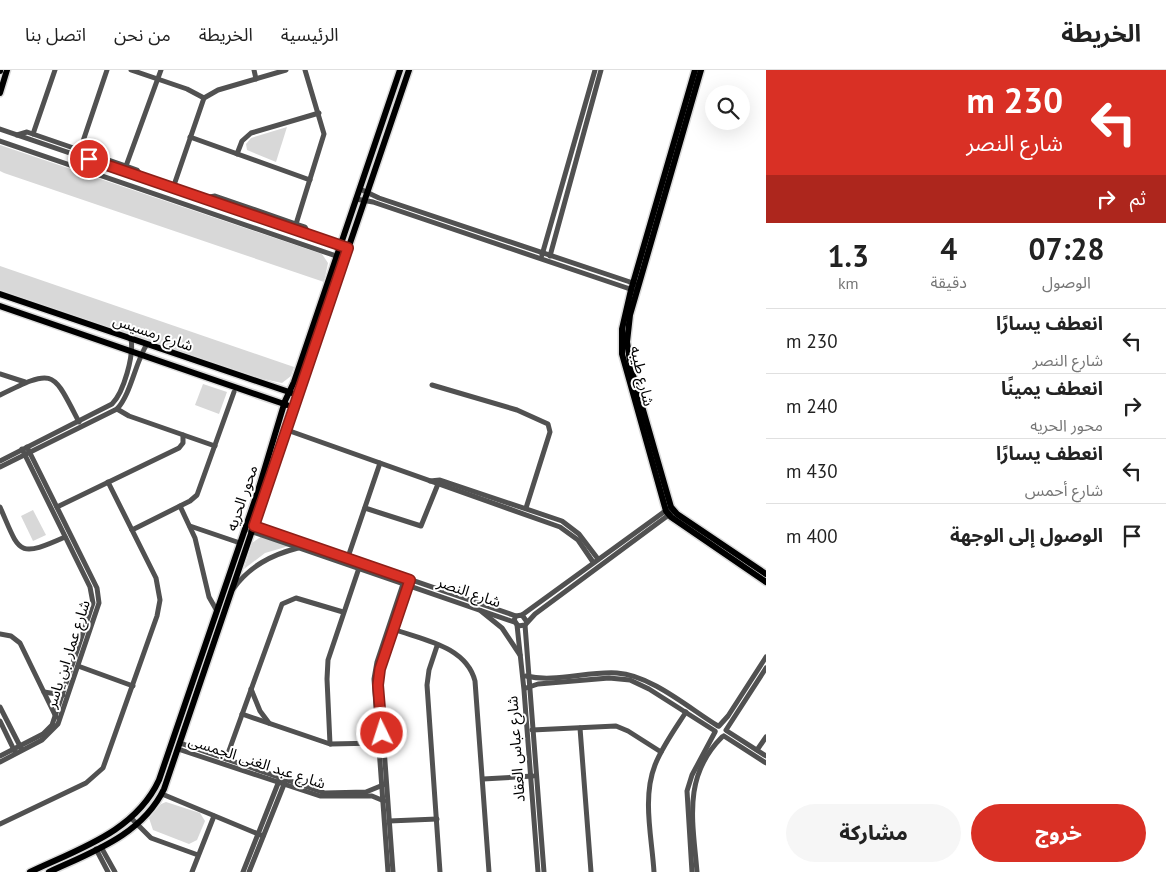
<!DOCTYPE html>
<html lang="ar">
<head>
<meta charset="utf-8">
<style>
  body { margin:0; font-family:"PT Sans","Noto Sans Arabic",sans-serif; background:#f6f6f6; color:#222; direction:rtl; height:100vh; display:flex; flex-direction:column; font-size:19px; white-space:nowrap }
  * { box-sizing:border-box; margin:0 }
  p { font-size:16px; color:#767676 }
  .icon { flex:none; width:28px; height:28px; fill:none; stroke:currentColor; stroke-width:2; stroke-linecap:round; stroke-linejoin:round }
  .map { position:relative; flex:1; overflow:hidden; direction:ltr }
  .panel { display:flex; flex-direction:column; background:#fff; width:400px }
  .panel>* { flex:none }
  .top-card { background:#d93025; color:#fff; overflow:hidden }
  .fabs { position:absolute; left:705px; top:15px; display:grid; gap:10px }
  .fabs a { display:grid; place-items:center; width:45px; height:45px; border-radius:50%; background:#fff; box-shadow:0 5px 20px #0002; font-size:25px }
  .pin { position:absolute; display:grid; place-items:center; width:42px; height:42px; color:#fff; margin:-21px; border:2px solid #fff; border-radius:50%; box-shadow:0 1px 5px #0007 }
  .me { position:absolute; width:55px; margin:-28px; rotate:356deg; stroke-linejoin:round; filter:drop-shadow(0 0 4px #0008) }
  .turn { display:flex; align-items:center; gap:18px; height:105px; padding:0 20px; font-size:22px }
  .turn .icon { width:65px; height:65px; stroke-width:2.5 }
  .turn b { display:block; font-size:35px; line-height:42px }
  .then { display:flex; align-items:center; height:48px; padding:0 20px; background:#0003; gap:10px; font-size:19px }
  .eta { display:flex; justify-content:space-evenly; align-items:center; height:85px; text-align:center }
  .eta b { font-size:30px; font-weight:800; line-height:35px }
  .button { display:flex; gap:10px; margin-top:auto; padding:10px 20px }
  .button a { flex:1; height:58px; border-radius:30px; background:#d93025; color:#fff; font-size:20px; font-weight:800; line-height:58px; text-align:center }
  .button a+a { background:#f6f6f6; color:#222 }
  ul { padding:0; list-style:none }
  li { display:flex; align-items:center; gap:15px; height:65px; padding:0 20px; border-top:1px solid #e0e0e0 }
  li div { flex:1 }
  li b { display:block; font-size:19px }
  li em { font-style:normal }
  header { display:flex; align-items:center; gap:30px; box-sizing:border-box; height:70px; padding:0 25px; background:#fff; border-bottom:1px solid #e0e0e0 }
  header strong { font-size:24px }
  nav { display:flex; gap:28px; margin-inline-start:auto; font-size:18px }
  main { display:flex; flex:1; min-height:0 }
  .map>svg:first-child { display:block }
</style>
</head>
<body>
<header>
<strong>الخريطة</strong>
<nav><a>الرئيسية</a><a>الخريطة</a><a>من نحن</a><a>اتصل بنا</a></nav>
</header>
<main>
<section class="panel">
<div class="top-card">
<div class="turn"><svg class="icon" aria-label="left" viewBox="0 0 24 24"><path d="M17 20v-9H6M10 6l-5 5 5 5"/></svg><div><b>230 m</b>شارع النصر</div></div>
<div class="then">ثم<svg class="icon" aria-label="right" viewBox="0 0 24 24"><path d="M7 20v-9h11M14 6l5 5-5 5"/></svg></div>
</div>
<div class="eta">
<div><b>07:28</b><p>الوصول</p></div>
<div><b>4</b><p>دقيقة</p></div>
<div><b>1.3</b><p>km</p></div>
</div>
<ul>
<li><svg class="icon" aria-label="left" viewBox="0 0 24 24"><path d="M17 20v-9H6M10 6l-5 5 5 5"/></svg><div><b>انعطف يسارًا</b><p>شارع النصر</p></div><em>230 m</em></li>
<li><svg class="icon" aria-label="right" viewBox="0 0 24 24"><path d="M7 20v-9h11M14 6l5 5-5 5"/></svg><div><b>انعطف يمينًا</b><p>محور الحريه</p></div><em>240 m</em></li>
<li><svg class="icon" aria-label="left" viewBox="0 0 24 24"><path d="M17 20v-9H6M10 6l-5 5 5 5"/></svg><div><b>انعطف يسارًا</b><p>شارع أحمس</p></div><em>430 m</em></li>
<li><svg class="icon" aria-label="arrive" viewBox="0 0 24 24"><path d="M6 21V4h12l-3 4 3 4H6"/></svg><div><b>الوصول إلى الوجهة</b></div><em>400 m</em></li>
</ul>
<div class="button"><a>خروج</a><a>مشاركة</a></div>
</section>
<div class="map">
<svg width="766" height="802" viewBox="0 0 766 802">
  <rect width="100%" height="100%" fill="#fff"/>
  <g fill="#d8d8d8">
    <polygon points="287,57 276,92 247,80 246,74 251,68"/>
    <polygon points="0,75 322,184 328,193 324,212 4,103 0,101"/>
    <polygon points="0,196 294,297 291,306 282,313 250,306 0,220"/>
    <polygon points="203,314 227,322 219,344 195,335"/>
    <polygon points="33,440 46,465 33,471 21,446"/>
    <polygon points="262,466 289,476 265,483 244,499 252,473"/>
    <polygon points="166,732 200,743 205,751 197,770 189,774 153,760 149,748 161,734"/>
  </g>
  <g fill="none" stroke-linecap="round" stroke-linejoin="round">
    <g stroke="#dbdbdb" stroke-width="9">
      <g id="major">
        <polyline points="695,0 631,220 622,259 622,284 666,441 671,447 766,512"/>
        <polyline points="701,0 630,245 627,272 631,298 671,437 677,444 766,504"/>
        <polyline points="0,1 0,0"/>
        <polyline points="0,23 7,0"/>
        <polyline points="0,224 292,323"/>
        <polyline points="0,236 287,335"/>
        <path d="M30,802C78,779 135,762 159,710L257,424L285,331L294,312L400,0"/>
        <path d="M49,802C92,782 142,765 164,719L409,0"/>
      </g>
    </g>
    <g stroke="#515151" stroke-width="5">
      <polyline points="131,0 187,19 204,28"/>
      <polyline points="254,0 256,9"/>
      <polyline points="0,59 348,178"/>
      <polyline points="33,64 55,0"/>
      <polyline points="17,65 27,62 126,96 137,100 142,107"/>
      <polyline points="190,67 310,110"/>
      <polyline points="0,71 345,189"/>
      <polyline points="80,80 107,0"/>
      <polyline points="237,84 242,71 251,63 319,43"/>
      <polyline points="126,96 161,0"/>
      <polyline points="173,118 204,28 218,20 286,0"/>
      <polyline points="360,119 379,128 636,214"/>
      <polyline points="204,128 215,126 296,154 305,157 309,164"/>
      <polyline points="356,129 373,132 633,220"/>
      <polyline points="296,154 324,64 305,0"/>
      <polyline points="542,185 595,0"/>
      <polyline points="550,186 601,0"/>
      <polyline points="0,304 25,312"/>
      <polyline points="432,315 517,340 548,354 550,362 526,438"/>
      <path d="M0,325C55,298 52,300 79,352"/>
      <polyline points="117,339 129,346 215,376"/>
      <polyline points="287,360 560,457 578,470 593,492"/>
      <path d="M0,391L112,334C124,322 134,285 131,269"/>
      <path d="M0,397L117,339C131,324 135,293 147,274"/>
      <polyline points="430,411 440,410 562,451 579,464 598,489"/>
      <polyline points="180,436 195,468 209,527 217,541"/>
      <path d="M0,437C20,482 16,489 65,467"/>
      <polyline points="57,437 179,378 183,373 183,365"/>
      <polyline points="365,438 421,456 438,414"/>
      <polyline points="252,455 516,546"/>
      <polyline points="190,456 240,473"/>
      <polyline points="132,460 190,431 197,425 234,322"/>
      <polyline points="250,461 514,552"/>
      <polyline points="347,490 380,393"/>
      <path d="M233,519C250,496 271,485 298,478"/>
      <polyline points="481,541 502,558 520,585"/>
      <polyline points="522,545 668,439"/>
      <polyline points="527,552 522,545 516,546 514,550 518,556 525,555 535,544 674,441"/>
      <polyline points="517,555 524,620 538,802"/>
      <polyline points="525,555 544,802"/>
      <path d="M393,559C423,570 466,576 475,611L489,802"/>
      <polyline points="0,564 11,566 20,573 56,647"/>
      <polyline points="437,576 429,600 427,615 440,802"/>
      <polyline points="78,596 133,616"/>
      <path d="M526,606C555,613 587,601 617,603C651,605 690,639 718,656"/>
      <polyline points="526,618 538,614 609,608 630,610 649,619 715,661"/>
      <polyline points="251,619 260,641 269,653"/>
      <polyline points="44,622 63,625"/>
      <polyline points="0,637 21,678"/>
      <polyline points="242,644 330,674 379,673"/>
      <polyline points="0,651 15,682"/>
      <polyline points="719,656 728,646 766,587"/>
      <polyline points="580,658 591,802"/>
      <polyline points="532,660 616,656 628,661 661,682"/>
      <polyline points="726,660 766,598"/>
      <polyline points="727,661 766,686"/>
      <polyline points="724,666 766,693"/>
      <polyline points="180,673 325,723 366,722 383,715"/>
      <polyline points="330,674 327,609 328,590 360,495"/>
      <polyline points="178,679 320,726 372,726 384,731"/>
      <polyline points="757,680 766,667"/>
      <polyline points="0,686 43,664 52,655 93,533 90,517 22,379"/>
      <polyline points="226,689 282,534 296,528 343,542"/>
      <polyline points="0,692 42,670 58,654 99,533 97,518 27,377"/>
      <polyline points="483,709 533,706"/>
      <polyline points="162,724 263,766"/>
      <polyline points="131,748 151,768 198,785"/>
      <polyline points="389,751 437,749"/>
      <polyline points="0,754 86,713 103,698 157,546 160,530 156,508 108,412"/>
      <polyline points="101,777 115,802"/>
      <polyline points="96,779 108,802"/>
      <polyline points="192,802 214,746"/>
      <polyline points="243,802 279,711"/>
      <polyline points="249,802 285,712"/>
      <polyline points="388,802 374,609 377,592 405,508"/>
      <polyline points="393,802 379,609 383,588 410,510"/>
      <path d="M654,802C652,768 642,728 655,695C662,677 675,659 686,642"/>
      <polyline points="692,802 687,721 692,705 715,662"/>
      <path d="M697,802C693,752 682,707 722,667"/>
    </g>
    <use href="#major" stroke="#000" stroke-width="6"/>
  </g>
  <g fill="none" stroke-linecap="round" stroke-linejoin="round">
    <g stroke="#8d1f18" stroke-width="12">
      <polyline id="route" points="89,89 348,178 254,456 410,510 380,599 378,615 382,663"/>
    </g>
    <use href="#route" stroke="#d93025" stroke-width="9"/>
  </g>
  <g text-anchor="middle" stroke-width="4" stroke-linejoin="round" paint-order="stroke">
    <g font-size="15" fill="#000" stroke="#fff">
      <text transform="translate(153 263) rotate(19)" y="5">شارع رمسيس</text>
      <text transform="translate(642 306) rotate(77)" y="5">شارع طيبه</text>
      <text transform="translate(242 428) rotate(-71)" y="5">محور الحريه</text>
      <text transform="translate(469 522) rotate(19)" y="5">شارع النصر</text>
      <text transform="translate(68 584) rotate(-72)" y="5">شارع عمار ابن ياسر</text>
      <text transform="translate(516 679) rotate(-94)" y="5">شارع عباس العقاد</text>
      <text transform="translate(257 692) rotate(18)" y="5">شارع عبد الغنى الجمسى</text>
    </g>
  </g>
</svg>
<div class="fabs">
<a><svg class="icon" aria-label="search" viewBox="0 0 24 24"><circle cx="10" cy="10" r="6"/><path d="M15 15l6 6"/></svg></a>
</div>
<div class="pin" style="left:89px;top:89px;background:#d93025"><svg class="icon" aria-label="arrive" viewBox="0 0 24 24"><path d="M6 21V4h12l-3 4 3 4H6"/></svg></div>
<svg class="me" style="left:382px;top:663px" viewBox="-20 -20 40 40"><circle r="17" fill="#d93025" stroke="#fff" stroke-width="3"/><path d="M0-11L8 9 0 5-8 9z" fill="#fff"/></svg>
</div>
</main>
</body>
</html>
